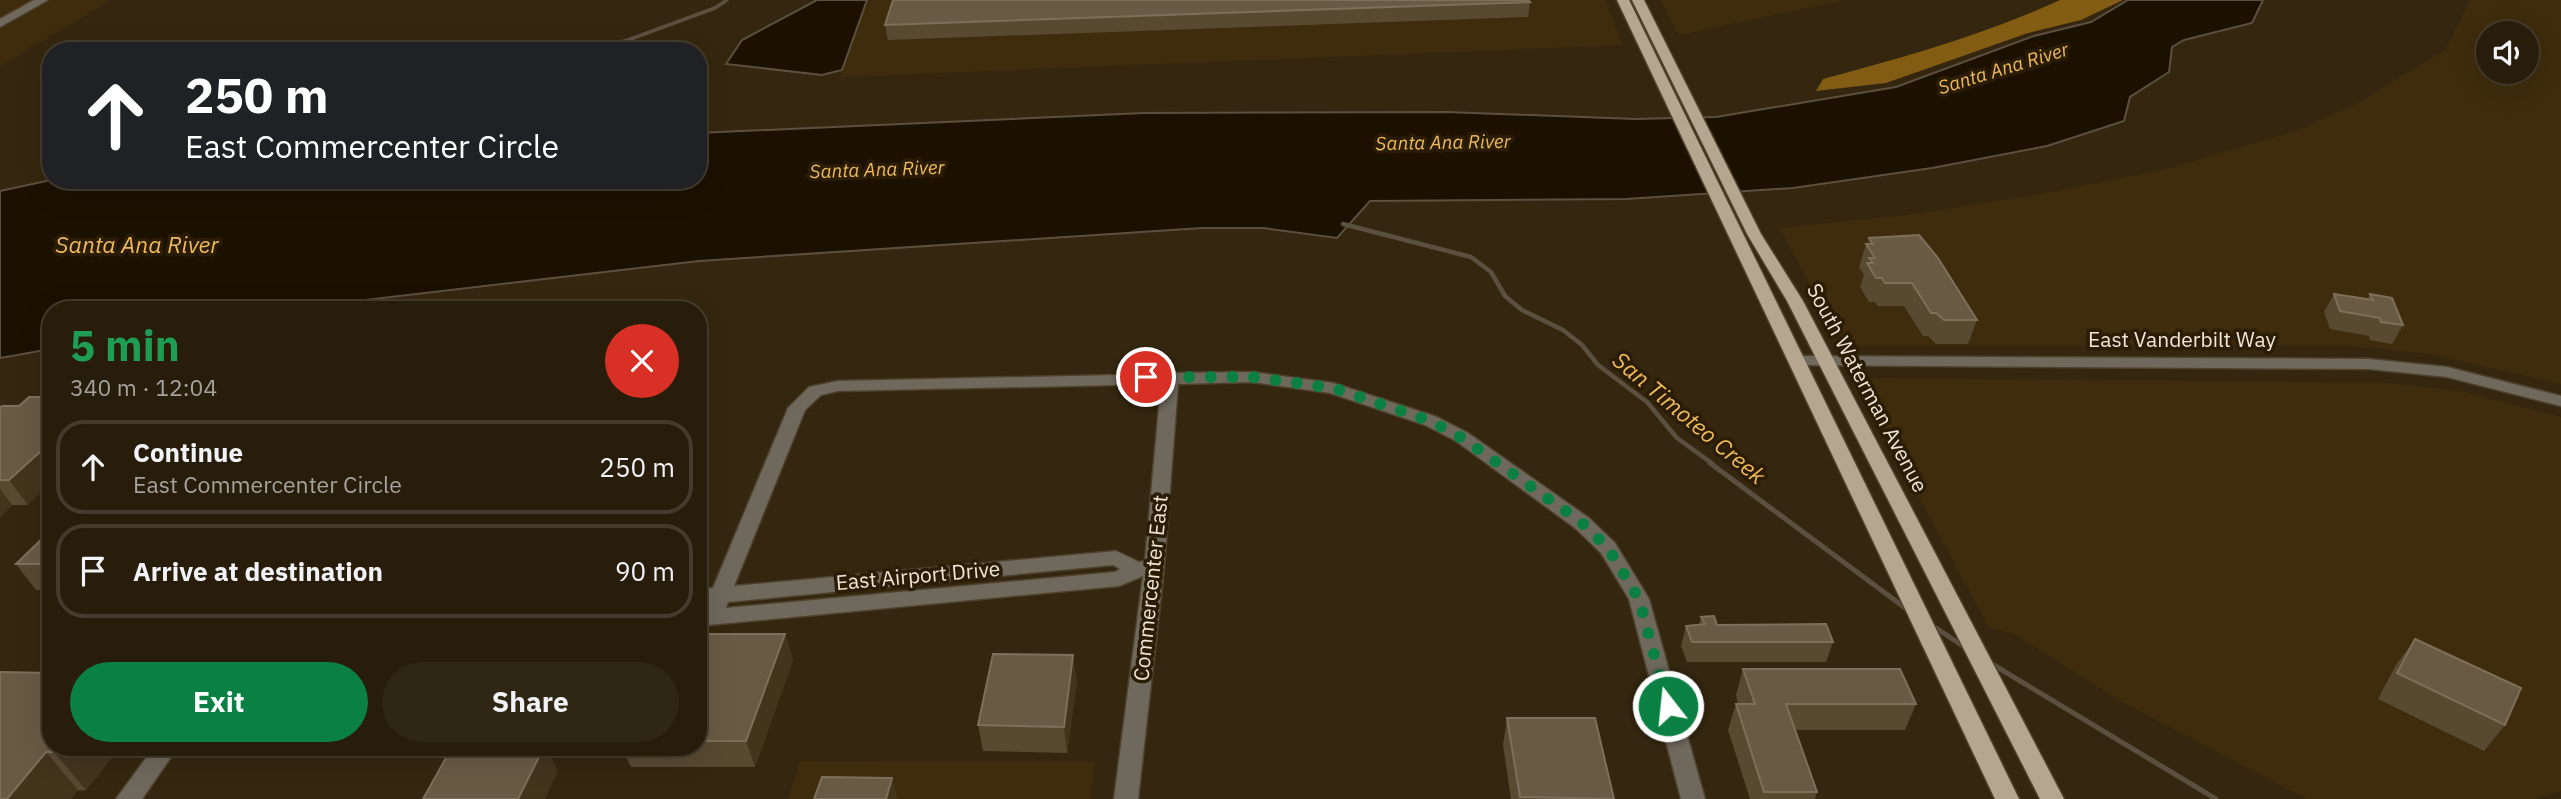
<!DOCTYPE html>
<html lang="en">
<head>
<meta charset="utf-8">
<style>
  body { margin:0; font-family:"IBM Plex Sans",sans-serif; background:#302614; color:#f1f3f6; height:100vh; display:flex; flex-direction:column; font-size:26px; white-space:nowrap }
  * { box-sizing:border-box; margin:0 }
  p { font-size:23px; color:#a5a29d }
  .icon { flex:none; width:38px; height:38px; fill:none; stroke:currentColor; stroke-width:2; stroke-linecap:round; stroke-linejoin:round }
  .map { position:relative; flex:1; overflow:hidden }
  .drawer { position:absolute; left:42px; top:301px; width:665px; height:455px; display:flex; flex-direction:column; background:#281d0b; border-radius:28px; box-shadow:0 7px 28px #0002,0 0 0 2px #443b2c }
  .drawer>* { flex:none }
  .hud { position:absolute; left:42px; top:42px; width:665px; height:147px; border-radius:28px; box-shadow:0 7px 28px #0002,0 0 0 2px #443b2c; background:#202124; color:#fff; overflow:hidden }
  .fabs { position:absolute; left:2476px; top:21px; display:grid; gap:14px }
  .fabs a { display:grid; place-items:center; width:63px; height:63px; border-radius:50%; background:#281d0b; box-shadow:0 7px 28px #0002,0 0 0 2px #443b2c; font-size:35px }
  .pin { position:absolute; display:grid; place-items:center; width:60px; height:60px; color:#fff; margin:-30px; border:4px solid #fff; border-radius:50%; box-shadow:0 2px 7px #0007 }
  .me { position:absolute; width:77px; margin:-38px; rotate:344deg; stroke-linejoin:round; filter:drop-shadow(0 0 5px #0008) }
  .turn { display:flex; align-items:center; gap:24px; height:147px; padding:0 28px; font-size:32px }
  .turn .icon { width:91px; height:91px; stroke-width:2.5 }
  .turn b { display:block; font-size:49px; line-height:60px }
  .round { display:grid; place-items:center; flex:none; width:74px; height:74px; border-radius:37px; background:#302614 }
  .summary { display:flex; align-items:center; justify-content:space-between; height:119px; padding:0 28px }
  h1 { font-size:42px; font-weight:700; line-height:52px; color:#1e9e55 }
  .primary-button { display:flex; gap:14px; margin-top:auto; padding:14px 28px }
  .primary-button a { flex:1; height:80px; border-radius:42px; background:#0b8043; color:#fff; font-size:28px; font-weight:700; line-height:80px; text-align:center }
  .primary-button a+a { background:#302614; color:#f1f3f6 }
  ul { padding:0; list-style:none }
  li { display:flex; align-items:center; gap:21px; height:94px; margin:0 14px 10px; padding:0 14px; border:4px solid #443b2c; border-radius:28px }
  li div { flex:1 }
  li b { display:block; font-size:26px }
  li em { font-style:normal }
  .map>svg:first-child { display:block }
</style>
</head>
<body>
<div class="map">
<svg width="2561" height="799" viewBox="0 0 2561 799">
  <rect width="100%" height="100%" fill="#35270f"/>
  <g fill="#3e2c0c" fill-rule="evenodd">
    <polygon points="0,0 111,0 0,66"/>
    <polygon points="867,0 1605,0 1623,45 840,77"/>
    <polygon points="1660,0 1846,0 1684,34 1678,34"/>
    <path d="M2470,0H2561V384L2430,354L2343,345H1844L1779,228L1898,216L2025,197L2162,170L2298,130L2362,101L2446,49ZM2488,33H2527V72H2488Z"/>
    <polygon points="1869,378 2389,383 2465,392 2561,417 2561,791 2535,799 2307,799 2120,701 2016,635 1989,628 1859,386 1858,380"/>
    <polygon points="800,761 1095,762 1090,799 788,799"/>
  </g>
  <path fill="#815c12" d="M2060,0H2123L2081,20L2028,33L1886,83L1816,91L1823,79C1904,57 1984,35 2060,0Z"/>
  <g fill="#1c1000" stroke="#5b5040" stroke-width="2">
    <polygon points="817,0 867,0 842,70 822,75 726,64 742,40"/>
    <polygon points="2128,0 2263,0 2252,23 2184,40 2172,47 2169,72 2130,97 2124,121 2047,146 1932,168 1793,188 1626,199 1370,201 1337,238 1263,228 1202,228 699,261 280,310 51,310 51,349 0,358 0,191 51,180 698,180 698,133 1144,113 1447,112 1635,119 1716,117 1896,87 2034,36 2091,22"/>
  </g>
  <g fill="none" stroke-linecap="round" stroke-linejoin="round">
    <polyline stroke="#5b5040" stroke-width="3.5" points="587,51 628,40 715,8 727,0"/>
    <polyline stroke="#5b5040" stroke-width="4.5" points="1343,224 1471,257 1491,272 1505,296 1522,310 1563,330 1582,345 1598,365 1647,402 1677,438 1713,464"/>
    <g stroke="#5b5040" stroke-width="5">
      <polyline points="1710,463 1908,610"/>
      <polyline points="1933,626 1966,648"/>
      <polyline points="1992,664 2216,799"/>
    </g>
    <g stroke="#4f422b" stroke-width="3">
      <g id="minor">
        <polygon points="34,0 48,0 0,27 0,19"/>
        <polygon points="1798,356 2369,359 2447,367 2561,396 2561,406 2447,377 2369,369 1792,365 1790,361"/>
        <path d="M1170,371L1177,373L1252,372L1333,383L1437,417L1468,433L1589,518L1615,543L1649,599L1705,799H1681L1629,599L1601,553L1575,528L1456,441L1425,425L1330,393L1252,382L1178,384L1164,568L1138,799H1114L1143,576L1119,586L698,626V610H704L707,604H698V589L713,588L788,408L809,387L838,381L1163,374ZM1161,384L1145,561L1139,562L1116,551L734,586L805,410L821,395L838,391ZM1113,565L1120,569L1115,572L726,608L728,602Z"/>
        <polygon points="154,747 178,747 142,799 116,799"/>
      </g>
    </g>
    <g stroke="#4f422b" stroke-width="3">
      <g id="major">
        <polygon points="1617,0 1629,0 2019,799 1995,799"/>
        <polygon points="1632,0 1644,0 1761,234 1803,301 2064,799 2040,799 1787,301 1747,234"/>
      </g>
    </g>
    <use href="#minor" fill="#6f685d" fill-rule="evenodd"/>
    <use href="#major" fill="#b5a68f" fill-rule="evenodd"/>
  </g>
  <g fill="#584931">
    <polygon points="1530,2 1528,17 888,40 885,25"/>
    <polygon points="1869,238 1977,320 1968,344 1936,344 1928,336 1923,336 1904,306 1878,306 1875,302 1869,302 1860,287 1864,275 1859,267 1866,244 1868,244"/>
    <polygon points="2334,294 2367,300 2370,294 2403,325 2392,344 2370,340 2369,336 2330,329 2324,312"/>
    <polygon points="0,408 28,505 12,505 0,517"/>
    <polygon points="51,531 51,590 36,590 16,564"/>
    <polygon points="1701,617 1717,625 1833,642 1826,662 1687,662 1681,646 1686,626 1699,625"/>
    <polygon points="698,634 785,634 793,660 755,767 631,767 622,747 698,747"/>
    <polygon points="2415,639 2505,725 2484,751 2378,699 2396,665"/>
    <polygon points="1743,669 1916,704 1905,730 1795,730 1817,792 1815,799 1750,799 1728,730 1736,704 1738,704 1736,695"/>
    <polygon points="1077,681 1067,753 983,751 978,725"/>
    <polygon points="1507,718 1614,799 1511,799 1503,745"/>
    <polygon points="51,747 120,747 86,790 0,799"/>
  </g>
  <g fill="#43341c">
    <polygon points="51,442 51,483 28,505 9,480"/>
    <polygon points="0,489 12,505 0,517"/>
    <polygon points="785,634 793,660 755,767 746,741"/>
    <polygon points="1073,655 1077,681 1067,753 1064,727"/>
    <polygon points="59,747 120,747 86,790 54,752"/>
    <polygon points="544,747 546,747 558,771 545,799 518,799"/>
    <polygon points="46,752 78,790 71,799 7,799"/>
    <polygon points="892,778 898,799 886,799"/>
  </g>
  <g fill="#695a43" stroke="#7e6f5a" stroke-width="2">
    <polygon points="893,0 1528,0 1530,2 885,25"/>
    <polygon points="1919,235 1938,258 1977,320 1944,320 1936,313 1931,313 1912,283 1885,283 1882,278 1876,278 1867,263 1873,263 1869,258 1875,258 1866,244 1873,244 1869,238"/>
    <polygon points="2334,294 2373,300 2370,294 2392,298 2403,325 2381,322 2380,318 2340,311"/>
    <polygon points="29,397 51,397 51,442 9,480 0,480 0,408 2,406 19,406"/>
    <polygon points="50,531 51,531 51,564 16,564"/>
    <polygon points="1714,616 1717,625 1826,624 1833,642 1692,642 1686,626 1705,624 1701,617"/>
    <polygon points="698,634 785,634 746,741 698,741"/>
    <polygon points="2415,639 2521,688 2505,725 2397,673"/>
    <polygon points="993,654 1073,655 1064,727 978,725"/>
    <polygon points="1743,669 1900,669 1916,704 1786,704 1817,792 1764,792 1736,704 1755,704"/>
    <polygon points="0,672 51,673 51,747 59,747 54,752 46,752 7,799 0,799"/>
    <polygon points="1507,718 1595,718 1614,799 1520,797"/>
    <polygon points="452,747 544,747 518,799 423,799"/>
    <polygon points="822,777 892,778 886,799 814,799"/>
  </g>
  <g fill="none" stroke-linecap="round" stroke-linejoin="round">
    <polyline stroke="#0b8043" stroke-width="12" stroke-dasharray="0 21.6" points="1146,377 1252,377 1333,388 1431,421 1462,438 1580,521 1608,548 1639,599 1668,706"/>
  </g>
  <g text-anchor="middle" stroke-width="7" stroke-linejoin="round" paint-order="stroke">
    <g font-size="19" font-style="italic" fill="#efb95c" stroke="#2b1d05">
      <text transform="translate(2003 68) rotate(-17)" y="7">Santa Ana River</text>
      <text transform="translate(1443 142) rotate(-1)" y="7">Santa Ana River</text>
      <text transform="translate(877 169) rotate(-2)" y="7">Santa Ana River</text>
    </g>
    <g font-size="21" fill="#efe5d7" stroke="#2b1d05">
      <text x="2182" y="347">East Vanderbilt Way</text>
      <text transform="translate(1867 388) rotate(62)" y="7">South Waterman Avenue</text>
      <text transform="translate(918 576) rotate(-5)" y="7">East Airport Drive</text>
      <text transform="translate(1151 588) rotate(-84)" y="7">Commercenter East</text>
    </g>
    <g font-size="23" font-style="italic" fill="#efb95c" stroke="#2b1d05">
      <text x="137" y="253">Santa Ana River</text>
      <text transform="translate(1689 418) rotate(40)" y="8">San Timoteo Creek</text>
    </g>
  </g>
</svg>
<div class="fabs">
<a><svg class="icon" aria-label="sound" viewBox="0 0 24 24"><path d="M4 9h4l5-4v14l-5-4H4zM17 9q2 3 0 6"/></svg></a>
</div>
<div class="pin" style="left:1146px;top:377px;background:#d93025"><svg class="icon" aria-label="arrive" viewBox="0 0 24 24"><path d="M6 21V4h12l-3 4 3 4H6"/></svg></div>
<svg class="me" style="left:1668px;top:706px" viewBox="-20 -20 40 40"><circle r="17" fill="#0b8043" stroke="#fff" stroke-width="3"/><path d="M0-11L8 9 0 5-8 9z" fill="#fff"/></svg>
<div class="hud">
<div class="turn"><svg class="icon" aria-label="ahead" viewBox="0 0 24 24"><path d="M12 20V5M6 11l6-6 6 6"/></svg><div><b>250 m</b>East Commercenter Circle</div></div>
</div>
<section class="drawer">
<div class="summary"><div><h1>5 min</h1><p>340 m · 12:04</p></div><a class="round" style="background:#d93025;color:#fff"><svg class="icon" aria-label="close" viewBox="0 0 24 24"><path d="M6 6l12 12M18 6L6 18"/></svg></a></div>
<ul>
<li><svg class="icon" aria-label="ahead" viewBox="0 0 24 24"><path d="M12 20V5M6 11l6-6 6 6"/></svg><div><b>Continue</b><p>East Commercenter Circle</p></div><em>250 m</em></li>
<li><svg class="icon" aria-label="arrive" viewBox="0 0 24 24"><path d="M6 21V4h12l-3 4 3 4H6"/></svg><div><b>Arrive at destination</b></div><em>90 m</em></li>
</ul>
<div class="primary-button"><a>Exit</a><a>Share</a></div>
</section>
</div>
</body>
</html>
